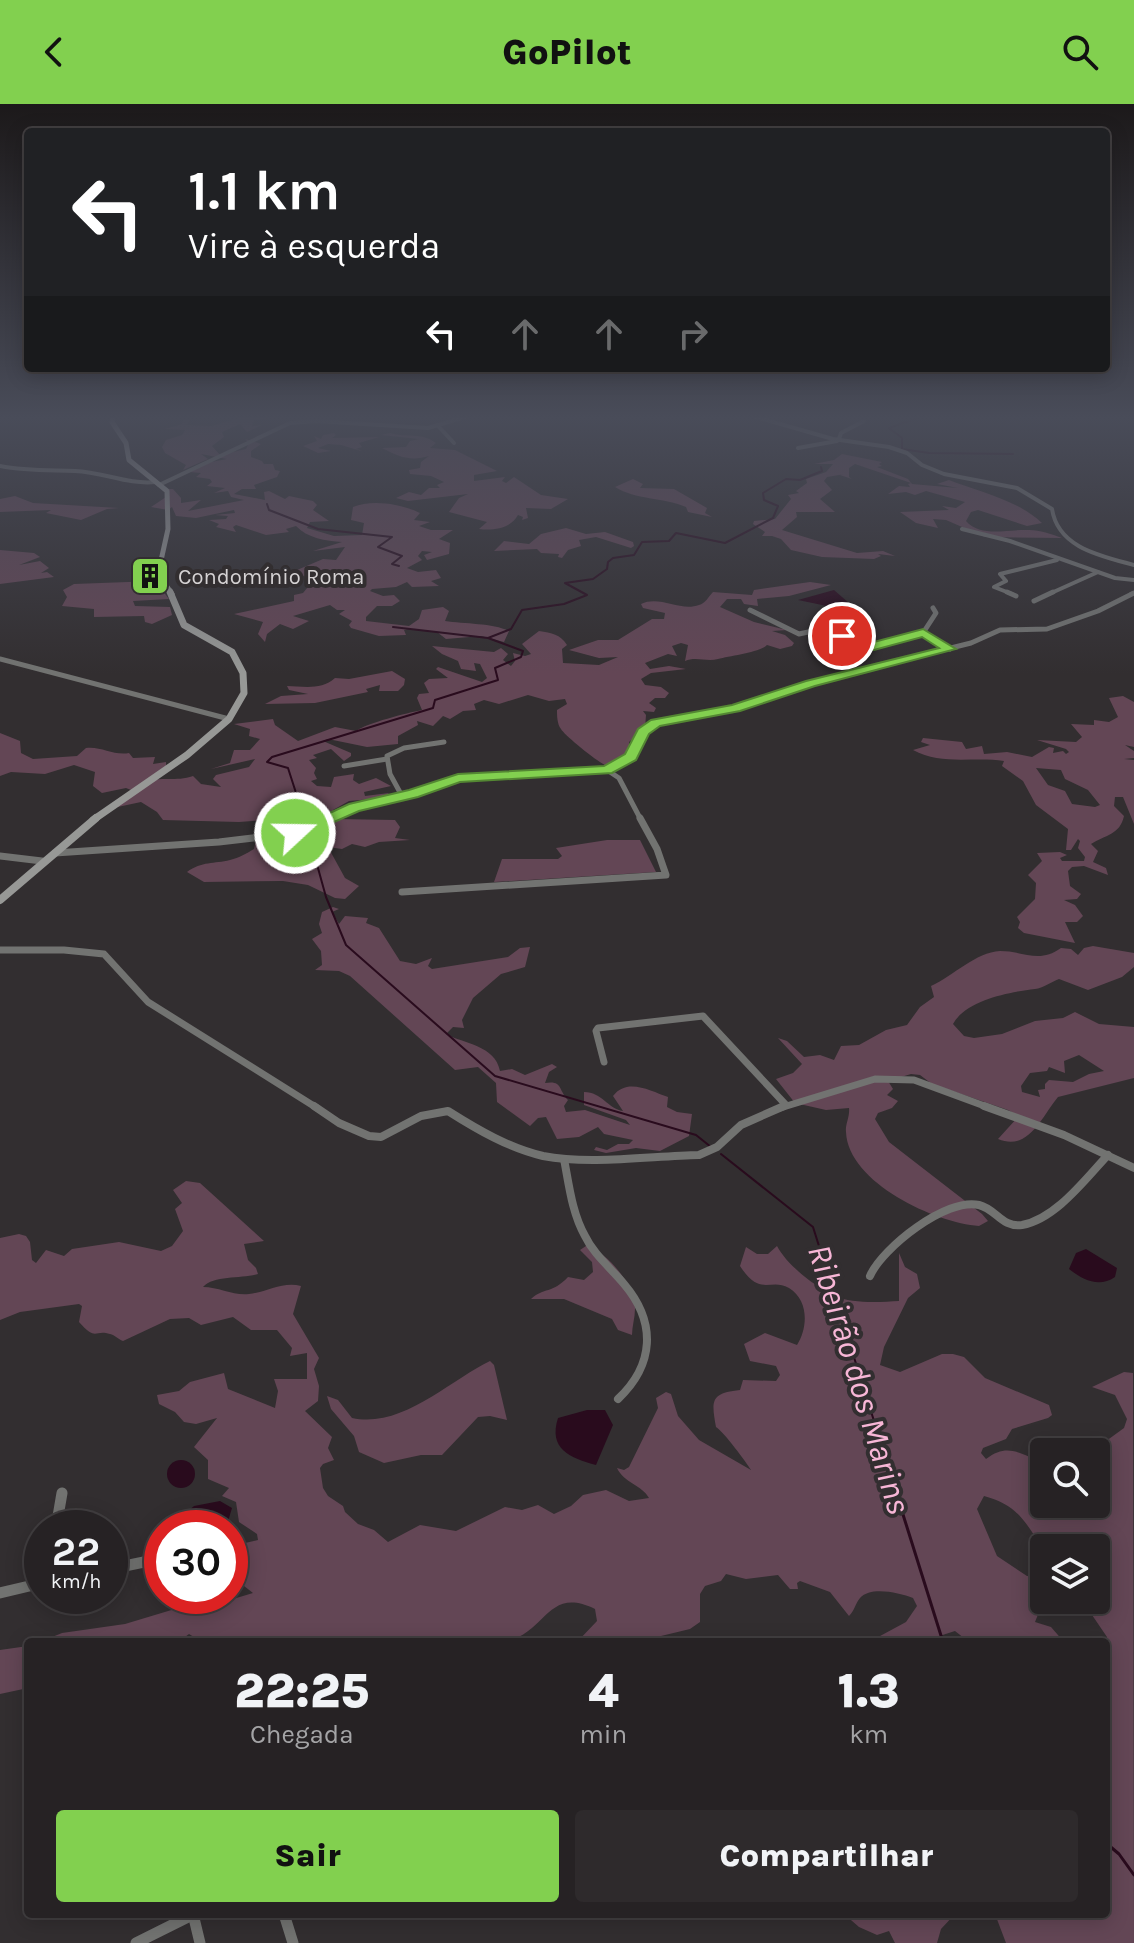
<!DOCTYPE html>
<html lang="pt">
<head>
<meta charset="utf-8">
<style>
  body { margin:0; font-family:Karla,sans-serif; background:#2e2a2c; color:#f1f3f6; height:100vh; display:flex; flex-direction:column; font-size:30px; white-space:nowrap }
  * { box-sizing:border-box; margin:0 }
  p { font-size:26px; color:#a4a4a6 }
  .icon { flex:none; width:44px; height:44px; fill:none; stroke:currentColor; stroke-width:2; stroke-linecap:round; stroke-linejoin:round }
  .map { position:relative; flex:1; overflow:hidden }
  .details { position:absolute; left:24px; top:1534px; width:1086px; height:280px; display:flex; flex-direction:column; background:#262224; border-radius:8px; box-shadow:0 4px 20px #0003,0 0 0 2px #423f41 }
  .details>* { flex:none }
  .banner { position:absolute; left:24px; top:24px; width:1086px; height:244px; border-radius:8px; box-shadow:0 4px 20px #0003,0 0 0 2px #423f41; background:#202124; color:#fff; overflow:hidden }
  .buttons { position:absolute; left:1030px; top:1334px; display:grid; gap:16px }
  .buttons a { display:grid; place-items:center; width:80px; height:80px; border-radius:8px; background:#262224; box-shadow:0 4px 20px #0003,0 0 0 2px #423f41; font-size:40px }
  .speed { position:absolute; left:24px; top:1406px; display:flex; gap:16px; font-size:40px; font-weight:700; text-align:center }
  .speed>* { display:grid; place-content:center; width:104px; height:104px; border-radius:50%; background:#262224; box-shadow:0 4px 20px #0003,0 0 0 2px #423f41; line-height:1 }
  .speed small { font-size:20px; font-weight:400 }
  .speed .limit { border:12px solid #d22; background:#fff; color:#111 }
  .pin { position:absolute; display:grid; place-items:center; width:68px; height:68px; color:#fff; margin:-34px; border:4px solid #fff; border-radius:50%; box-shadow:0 2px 8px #0007 }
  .me { position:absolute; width:88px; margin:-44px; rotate:69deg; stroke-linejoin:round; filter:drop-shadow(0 0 6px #0008) }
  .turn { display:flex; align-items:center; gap:28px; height:168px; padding:0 32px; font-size:36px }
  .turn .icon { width:104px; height:104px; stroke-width:2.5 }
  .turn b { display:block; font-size:56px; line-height:68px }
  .lanes { display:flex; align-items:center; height:76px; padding:0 32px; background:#0003; justify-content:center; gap:40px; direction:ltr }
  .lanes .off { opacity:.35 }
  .eta { display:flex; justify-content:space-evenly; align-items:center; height:136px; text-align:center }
  .eta b { font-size:48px; font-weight:800; line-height:56px }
  .cta { display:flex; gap:16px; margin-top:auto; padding:16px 32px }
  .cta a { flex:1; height:92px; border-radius:8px; background:#82d04f; color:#111; font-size:32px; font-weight:800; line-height:92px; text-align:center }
  .cta a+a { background:#2e2a2c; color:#f1f3f6 }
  header { display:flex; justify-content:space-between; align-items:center; height:104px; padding:0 32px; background:#82d04f; color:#111; font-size:36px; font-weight:800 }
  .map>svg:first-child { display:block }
</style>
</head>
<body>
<header><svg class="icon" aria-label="back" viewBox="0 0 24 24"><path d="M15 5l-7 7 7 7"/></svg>GoPilot<svg class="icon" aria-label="search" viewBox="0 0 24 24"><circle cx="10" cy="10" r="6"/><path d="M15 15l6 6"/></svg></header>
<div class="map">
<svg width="1134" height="1839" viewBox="0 0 1134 1839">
  <rect width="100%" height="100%" fill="#322e30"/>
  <g fill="#634655" fill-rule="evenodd">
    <path d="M243,313H279L254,316L252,322L262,321L247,328L240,320L222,328L224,333L212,342L220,351L246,345L249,339L245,335L261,340L251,347V353L262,357L264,360H273L275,366L280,367L277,373L254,381L256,385H242L234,390L265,396L264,388L269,387L285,395L289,392L313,397L317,401L313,406L329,417L310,418L307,424L334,432L362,431L364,419L351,416L353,403C372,395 402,400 420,409L414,416L430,418L419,422L431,426H453L439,435L450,439L449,450L427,456L424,451L432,448L422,447L418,452L422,456L407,464L418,468L436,466L441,474L431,477L439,482L412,483L407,478L396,483L372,485L370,487L383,492L394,491L400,497L392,502H377L366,513V517L409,522L419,515L422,506L443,503L449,507L445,517C464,520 493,519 509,527L504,538L481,532L446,535L437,528L408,525L404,526L406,531L379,532L351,524L349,521L352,517L339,510L345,506H337L330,501L293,512L309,517L293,525L280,520L267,530L265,538L258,530L263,518L234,510L294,497V491L303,489L312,478L308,473L290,469L323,455L336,456L345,443L313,447L342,438C326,437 307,434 296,422L286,425L289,428L266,431L236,421L233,423L236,428L216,423L219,420L209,416L226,415L228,412L215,411L235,409L234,406L196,414L176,412L172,403L168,406L151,403L169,391V385H173L181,394V399L201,396L188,407L244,396L231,393L228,387L214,389L225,384L207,382L212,378L210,375L196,373L201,369L190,368L206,359L227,355L201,350L208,355L183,366L186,361L165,349L162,343L166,336L182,331L185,326L165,325L182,320L183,315L190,316L187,321L211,322Z"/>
    <polygon points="334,329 336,331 332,334 379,333 359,339 362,343 356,345 360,346 361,347 341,341 328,340 318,344 331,347 318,349 303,342 317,337 314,332 321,335 323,331"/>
    <path d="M390,329C406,334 422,328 436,339L430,344L455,346L497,367L474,371V377L505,373L502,377L506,379L514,373L541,391L568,395L551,405L526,404L528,414L522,416L523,413L518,411C511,424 494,427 479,425L487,418L449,408L459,394L468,390L408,397L396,394L409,388L421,391L429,384H440L437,381L444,378L431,372L410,370L409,366L420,364L421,358L429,352C410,358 397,352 382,344L406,343L410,337L419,335L381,331Z"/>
    <path d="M842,350L882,358L879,360L882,362L877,363L908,375L912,380L958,384L937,380L949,376C977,387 1018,396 1042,419L1027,422L978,406L971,408L966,417C981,434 1008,425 1029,426C1040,426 1051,430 1062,434L985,433L946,416L933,415L938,424L916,419L900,408L949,406L942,402L956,404L965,398L926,387L915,391L906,388L888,390L899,382L910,383L908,380L911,379L855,360L849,364V373L852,375L840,371L845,370L827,373L824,377L832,386L820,395L835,408H796L797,413L782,426L857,449L883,447L895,452L878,450L881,452L874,455L822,453L791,446L781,435L772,432H762L765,428L753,420L754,417L775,415L791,395L788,391L799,389L796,387L807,379L806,375L826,368L833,360H814L834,356Z"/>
    <path d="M633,375L643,380L640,384L674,385L707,404L705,409L712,413L688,408L686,403C662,393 636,396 615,383Z"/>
    <polygon points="15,392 33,399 119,404 107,405 81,416 46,409 51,406 0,408 0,395"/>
    <polygon points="566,424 586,430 605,428 633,438 634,442 631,444 596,433 579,436 581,442 568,446 562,454 558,453 559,450 541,449 537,445 494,447 504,437 529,440 541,430"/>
    <polygon points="0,446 34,449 40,453 19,461 40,457 49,464 41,469 47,468 54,473 0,480"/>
    <polygon points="155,477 169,495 133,497 135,502 170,503 172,511 152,520 145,518 144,512 94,513 94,505 62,502 67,493 63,486 74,480"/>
    <path d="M810,478L831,481L789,492L757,495L758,502L744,500L741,495H727L720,503L754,518L787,526L772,527L785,531L794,539L792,542L780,545L767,541C761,548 730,552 718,555C706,558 696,552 685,557L688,541L681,539L672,542L677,552L668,550L645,559L650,565L669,562L686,565L651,569L641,575L645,581L661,583L669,589L665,594H655L649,599L656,604L654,608L643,607L646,611L645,624L629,638V650L609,663C601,661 564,631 561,625C557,620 557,611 557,606L567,600L565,595L549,597L528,591L499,600L484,596L474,600L476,606L463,607L450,615L443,612L433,622L417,617L418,621L398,632V640L367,643L328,635L323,637L351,649V652L344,657L331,645L313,651L317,654L309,656L316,664L314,669L317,675L311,677L317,682L331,683L334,673L354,670L353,676L359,680L376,674L391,682L364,688L365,692L389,689L383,694L349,697L333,706L336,715L395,716L400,723L395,734L410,736L379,738L365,743L352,740L342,745L328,743L345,774L359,782L345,795L335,794L308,781L283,777L204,778L187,768C202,757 214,760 230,756C239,754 247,749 254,745L256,736L305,732L313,713L239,718L163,716L157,708L141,698L113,704L131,686L126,684L102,689L93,682L95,668L74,661L45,670L11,668L0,672V629L20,637L21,649L33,655L77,652L86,644C101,642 114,652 129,649L133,654L155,653L153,660L166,658V662L143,678C161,672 176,678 193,672L201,680L221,683L213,675L216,671L249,663L255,655L211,665L230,659L234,646H250L260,635L249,632L250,625L234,620L273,615L275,621L298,637L335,623L356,627C367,619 407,609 422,606L417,594L419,590L429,589L424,579L429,575L448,574L436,565L438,563L482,578L487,574L480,560L474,559L476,567L461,565L458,557L442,550L432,542L494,548L501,544L508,550L503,556L511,562L515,557L513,549L525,552L531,550L522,540L539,527C552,529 560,530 567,541L562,545L563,559L599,561L618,553L599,554L569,546L598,536H618L652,515H664L665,509L643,504L641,500C660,491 680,508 699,501C705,500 709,492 713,488L752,491L754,486Z"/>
    <path d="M392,567L405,575L404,581L398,587H379L380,581L366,585L368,588L315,599L265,600L281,592L308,590L289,586L287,582C301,582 321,587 335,574L349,575Z"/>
    <path d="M1123,592L1134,598V643L1125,641L1134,647V654L1124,655L1134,656V720L1123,693H1115L1114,702L1124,712C1120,731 1105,731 1091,740L1098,747L1093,758L1106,764L1108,771L1084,762L1072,763L1068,767L1070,782L1081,790L1077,795L1064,796L1075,801L1083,812L1077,818H1065L1075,839L1024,829L1018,824L1020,818L1017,813L1035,795L1036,779L1028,771L1042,757L1037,749L1060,748L1067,751L1060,754L1062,757H1084L1085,753L1078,744L1080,737L1078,735L1071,746H1066L1068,725L1036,701L1023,677L1002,662L1004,657C975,652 942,662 913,646L930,641L921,638L923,634L962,638L966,645L982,642L984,650L1007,648L1032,653L1049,643L1054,644L1053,649L1063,647L1066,650L1069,648L1066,645L1037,636L1076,638L1082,633L1071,620L1094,621V616L1109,618L1118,613L1109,594ZM1036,664L1061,666L1065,675L1088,686L1100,701L1095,703L1072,700L1065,687L1048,681Z"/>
    <polygon points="607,736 640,736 656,768 494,778 502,755 558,755 562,752 556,744"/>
    <path d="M333,803L339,805L332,808L339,820L345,812L368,814L366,819L379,824L400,857L416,860L432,854L428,862L432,865L508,853L520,844L530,843L525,863L501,870L473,894L462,916L464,924L453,923L446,930C464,940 495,941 500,967L512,965L525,971L552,960L557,963L549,968L545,979C563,976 558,986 568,996L564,1002L566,1008L585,1006L630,1021L626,1016L584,1001V988C602,988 608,1005 623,1007L613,992C627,973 651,987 668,993L667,1003L677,1008L692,1010L689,1032L660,1047L636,1044L606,1049L594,1046L596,1043L607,1046L618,1040H629L633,1036L604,1030L598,1023L579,1033L557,1035L546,1013L538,1014L530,1022L497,998L496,979L478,963L455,966L350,872L339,867L315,866L322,861L321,847L312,835L322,829L319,820L322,808Z"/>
    <path d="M1093,842L1134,849V863L1122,873L1088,886L1059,875C1051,878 1043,884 1035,885C1010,888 966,896 953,920L964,932L974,934L1002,930L1035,917L1063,914L1075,908L1099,920L1134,923V974L1058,993C1042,1012 1029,1048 998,1035L1019,1012L1008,1006L932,980L920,971L911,970L888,977L893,985L887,991L898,997L892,1004L878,1009L875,1015L889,1038L982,1110L988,1117L979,1122C936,1119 848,1079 846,1028C845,1020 850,1013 849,1004L826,1006L795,999L776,975L793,969L802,960L778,934L787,937L804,953L820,951L834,956L841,942L859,941L886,926L907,921L920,903L934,893L931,882C953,872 976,848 1000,847C1024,847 1039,860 1061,844L1071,845L1078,851L1084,844ZM1079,951L1104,967L1089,970L1073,978L1049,976L1045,980V985L1038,986L1040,993L1022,988L1021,982L1030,969L1047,967L1049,963L1065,969L1064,957Z"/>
    <path d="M186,1077L200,1079L264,1137L244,1140L248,1156L256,1164L258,1170C242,1175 214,1171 203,1183C219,1183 234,1192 249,1190C267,1188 283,1177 301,1182L293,1210L319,1254L314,1265L319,1282L318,1297L305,1307L332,1333L328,1344L334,1356L323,1360L320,1364L323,1384L328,1392L343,1402L345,1408L358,1420L374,1426L388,1438L420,1421L456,1427L505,1403L522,1406L538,1401L554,1410L571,1402L583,1391L606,1386L629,1397L649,1394C642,1381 624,1379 617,1364L624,1366L629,1363L658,1304L656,1294L666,1288L671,1290L678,1312L699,1336L751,1366C746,1358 724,1328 716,1323C711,1296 711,1289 740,1286L743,1276L776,1277L780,1271L776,1262L750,1257L744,1240L765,1229L797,1241C808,1224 809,1196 789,1184C770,1173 761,1194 740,1162L746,1143L757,1150H768L777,1142C787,1161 814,1182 835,1192C852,1200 881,1198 899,1197V1149L905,1163L917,1170L920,1184L908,1194L884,1243L880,1261L900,1268L942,1250H953L964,1253L985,1274L1049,1301L1052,1311L1048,1314L1012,1325L1006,1335L983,1344L981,1349L986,1355C1009,1337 1022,1352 1044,1358V1400H1096V1370L1105,1366L1107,1355L1102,1340L1124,1324L1127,1315L1115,1291L1092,1283L1124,1268L1133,1269L1134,1839H1006L995,1810H1106L1107,1533L1090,1508L1053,1496H1096V1444H1044V1446C1025,1418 1018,1401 984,1392L977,1405L997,1452L1027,1472L1044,1473V1496L1037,1498L1039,1508L1035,1518L1051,1523L1064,1538H969L955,1527L927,1536L869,1538L906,1518L917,1502L913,1494C899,1489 871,1482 860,1494C855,1500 855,1506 849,1512L830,1488L800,1477L797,1479L798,1485H790L778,1471L746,1475L726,1470L721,1477L705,1482L700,1490V1518L690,1525L661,1532L657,1538H577L597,1517L595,1505C546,1481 547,1531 503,1538H202L189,1530L181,1536L166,1538H40L62,1529L125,1520L198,1498H223L253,1489L230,1471V1449H240L245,1439L258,1436L257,1430L239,1418L236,1398L222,1392L229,1384L208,1375V1356L194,1343L217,1314L196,1320L184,1318L175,1308L159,1300L157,1291L179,1287L190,1278L224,1269L228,1285L275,1304L278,1287L274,1275H307V1249L290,1252L292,1244L277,1226H251L233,1213L201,1221L189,1214L170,1215L123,1237C118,1235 115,1231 110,1230C94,1225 97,1238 79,1218L82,1202L79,1200L20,1208L0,1216V1134L19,1130L26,1132L30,1138L32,1156L36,1159L46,1146L64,1152L72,1145L119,1138L161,1147L172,1142L183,1127L175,1105L182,1099L173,1086Z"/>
    <path d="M586,1142C608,1148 636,1183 635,1205C635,1214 632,1222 632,1231L618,1226L612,1215L564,1195H531C544,1183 552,1190 568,1173L584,1176L593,1168L592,1158L580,1146Z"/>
    <path d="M490,1257L494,1261L507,1316L490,1312L478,1313L442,1351H421L384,1359L359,1348L354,1332L331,1305L327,1292L338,1296L352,1314C402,1325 450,1276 490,1257Z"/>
    <polygon points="28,1542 28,1584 0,1590 0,1546"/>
    <polygon points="844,1810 955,1810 941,1825 937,1839 895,1839 889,1827 877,1831 859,1823"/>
  </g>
  <g fill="#290b1d">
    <polygon points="834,486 857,506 851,507 798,496"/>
    <path d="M1086,1145L1117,1164L1115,1173C1099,1184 1083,1176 1069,1165L1076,1149Z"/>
    <path d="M587,1306H605L613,1321L596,1361C570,1354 548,1345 558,1314Z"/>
    <circle cx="181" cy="1370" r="14"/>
    <polygon points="220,1397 232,1404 226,1424 186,1424 180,1414 194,1402"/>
  </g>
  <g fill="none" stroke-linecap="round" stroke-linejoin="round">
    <g stroke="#290b1d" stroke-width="2">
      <polyline points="920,313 889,324 902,334 902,345 929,349 1013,350"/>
      <polyline points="267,400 269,406 318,425 392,433 378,443 402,452 392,460 399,462"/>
      <polyline points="488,534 511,525 522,506 564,500 587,491 565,479 593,475 607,465 608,458 613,454 634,451 642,438 669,437 676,429 725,439 773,414 778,402 764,396 763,389 786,375 800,376 822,367 821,363"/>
      <polyline points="306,720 288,664 267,658 272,653 433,604 435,596 498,576 495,564 521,553 523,547 488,534 393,523"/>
      <polyline points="308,728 326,793 346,841 495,972 696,1031 711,1043"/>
      <polyline points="721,1050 813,1123 891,1371"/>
    </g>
    <g stroke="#290b1d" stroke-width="3">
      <polyline points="890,1369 943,1538"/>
      <polyline points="1106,1739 1119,1750 1134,1771"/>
    </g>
    <g stroke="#727371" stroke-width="4">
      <path d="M756,313L833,335L889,343L907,349L922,361L944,370L1017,384L1052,405C1058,444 1101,452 1134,461"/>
      <polyline points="439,323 454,339"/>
      <polyline points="839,335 841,329 864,317"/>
      <polyline points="798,344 837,337"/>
      <path d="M0,362C26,367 49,366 75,367C104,368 127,381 156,378"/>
      <polyline points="159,381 290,319 316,317 428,324 465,313"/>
      <polyline points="962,425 1010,437 1115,474 1134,476"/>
      <polyline points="1012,490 994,483 1006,477 1000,470 1057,456"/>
      <polyline points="1049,490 1098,468"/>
      <polyline points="1131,490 1134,489"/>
    </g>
    <g stroke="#727371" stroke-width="5">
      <polyline points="1007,488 1016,492"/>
      <polyline points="1034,497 1053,488"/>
      <polyline points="750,506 799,530 822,525 872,542 923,529 950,545"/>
      <polyline points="923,529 936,509 933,504"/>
      <polyline points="0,555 229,615"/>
      <polyline points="344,662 387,655"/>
      <polyline points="607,666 619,674 641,716"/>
      <polyline points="402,692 390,670 387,652 404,644 444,638"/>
      <polyline points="325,716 354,703 413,690 458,674 607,666 631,653 643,628 656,619 735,604 810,579 971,539 1000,526 1047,525 1098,507 1134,489"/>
    </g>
    <g stroke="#727371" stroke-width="7">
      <polyline points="55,749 219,738 295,729 329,714"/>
      <polyline points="0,752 42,757"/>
      <polyline points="402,788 666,771 657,745 640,714"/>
      <polyline points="0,846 64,846 104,850 148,898 317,1004"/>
      <polyline points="604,958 596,927 598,924 703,912 786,1001"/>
      <polyline points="780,1004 875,975 914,976 990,1004"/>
    </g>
    <g stroke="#727371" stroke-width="8">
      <path d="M314,1002L339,1019L369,1032L381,1033L421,1012L448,1007C478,1026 509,1044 543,1052C590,1061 651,1052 699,1051L717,1043L741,1021L784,1002"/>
      <polyline points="984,1002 1064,1031 1134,1064"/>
      <path d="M564,1055C569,1081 572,1109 585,1132C594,1151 611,1164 624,1180C657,1219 654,1261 618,1295"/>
      <path d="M870,1172C882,1144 947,1093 979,1101C996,1105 1002,1124 1022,1121C1056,1115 1086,1074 1108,1051"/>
    </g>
    <g stroke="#727371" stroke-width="11">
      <polyline points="56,1424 62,1389"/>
      <polyline points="110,1465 144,1458"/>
      <polyline points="0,1489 42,1479"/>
      <polyline points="193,1810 200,1839"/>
      <polyline points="284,1810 293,1839"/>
      <polyline points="136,1839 194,1810"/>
    </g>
    <polyline stroke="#979896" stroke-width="5" points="113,313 112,318 126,339 129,356 167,387 168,425 158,470 172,490"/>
    <polyline stroke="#979896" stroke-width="7" points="93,716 187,651 229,615 244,589 243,569 232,548 184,521 170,488"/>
    <polyline stroke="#979896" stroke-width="8" points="0,796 96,714"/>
  </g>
  <linearGradient id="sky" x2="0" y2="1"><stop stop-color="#1c191a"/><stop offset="0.55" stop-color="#494c59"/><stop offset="1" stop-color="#494c59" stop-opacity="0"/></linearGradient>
  <rect width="1134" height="570" fill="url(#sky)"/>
  <polygon fill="#82d04f" stroke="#548733" stroke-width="2" points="923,525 956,545 815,582 740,607 660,622 649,630 636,656 612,669 460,678 418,693 359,707 300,733 290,733 287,729 349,700 409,686 458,670 604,662 625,650 638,625 651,616 732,601 806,577 939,544 922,533 874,546 838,535 838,529 874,538"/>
  <defs>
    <g id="building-square" transform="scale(2)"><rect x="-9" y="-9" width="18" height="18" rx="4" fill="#82d04f" stroke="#322e30"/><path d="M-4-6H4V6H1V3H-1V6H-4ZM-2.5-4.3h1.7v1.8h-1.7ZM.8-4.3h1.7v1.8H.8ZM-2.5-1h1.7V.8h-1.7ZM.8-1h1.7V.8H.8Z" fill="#111"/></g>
  </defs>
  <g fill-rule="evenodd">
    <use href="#building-square" x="150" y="472"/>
  </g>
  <g text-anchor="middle" stroke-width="8" stroke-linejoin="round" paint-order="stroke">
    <g font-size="22" fill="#d5d2d3" stroke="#322e30" text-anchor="start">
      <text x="178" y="480">Condomínio Roma</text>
    </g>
    <g font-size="34" font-style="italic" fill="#f7b6d6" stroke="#322e30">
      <text transform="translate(860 1275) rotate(73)" y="12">Ribeirão dos Marins</text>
    </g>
  </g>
</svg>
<div class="buttons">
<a><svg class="icon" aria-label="search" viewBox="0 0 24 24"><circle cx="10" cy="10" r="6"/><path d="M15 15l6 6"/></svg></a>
<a><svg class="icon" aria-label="layers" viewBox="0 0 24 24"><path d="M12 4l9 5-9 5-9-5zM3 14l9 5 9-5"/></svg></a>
</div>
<div class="speed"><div>22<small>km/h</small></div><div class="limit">30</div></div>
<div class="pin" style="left:842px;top:532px;background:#d93025"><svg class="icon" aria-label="arrive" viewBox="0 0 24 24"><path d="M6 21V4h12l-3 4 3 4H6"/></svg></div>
<svg class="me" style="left:295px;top:729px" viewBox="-20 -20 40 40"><circle r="17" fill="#82d04f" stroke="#fff" stroke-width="3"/><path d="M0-11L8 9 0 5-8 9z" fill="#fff"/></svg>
<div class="banner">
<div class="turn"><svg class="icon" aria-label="left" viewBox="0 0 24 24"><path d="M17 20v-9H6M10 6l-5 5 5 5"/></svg><div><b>1.1 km</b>Vire à esquerda</div></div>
<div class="lanes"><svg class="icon" aria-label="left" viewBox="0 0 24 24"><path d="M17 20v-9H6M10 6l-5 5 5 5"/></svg><svg class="icon off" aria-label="ahead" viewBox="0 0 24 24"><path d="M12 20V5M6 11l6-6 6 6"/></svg><svg class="icon off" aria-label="ahead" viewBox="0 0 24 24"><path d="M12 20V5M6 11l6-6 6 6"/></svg><svg class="icon off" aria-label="right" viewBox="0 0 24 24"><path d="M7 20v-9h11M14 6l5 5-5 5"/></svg></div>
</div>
<section class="details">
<div class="eta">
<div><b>22:25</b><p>Chegada</p></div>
<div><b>4</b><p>min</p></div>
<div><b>1.3</b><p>km</p></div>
</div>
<div class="cta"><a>Sair</a><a>Compartilhar</a></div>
</section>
</div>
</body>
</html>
